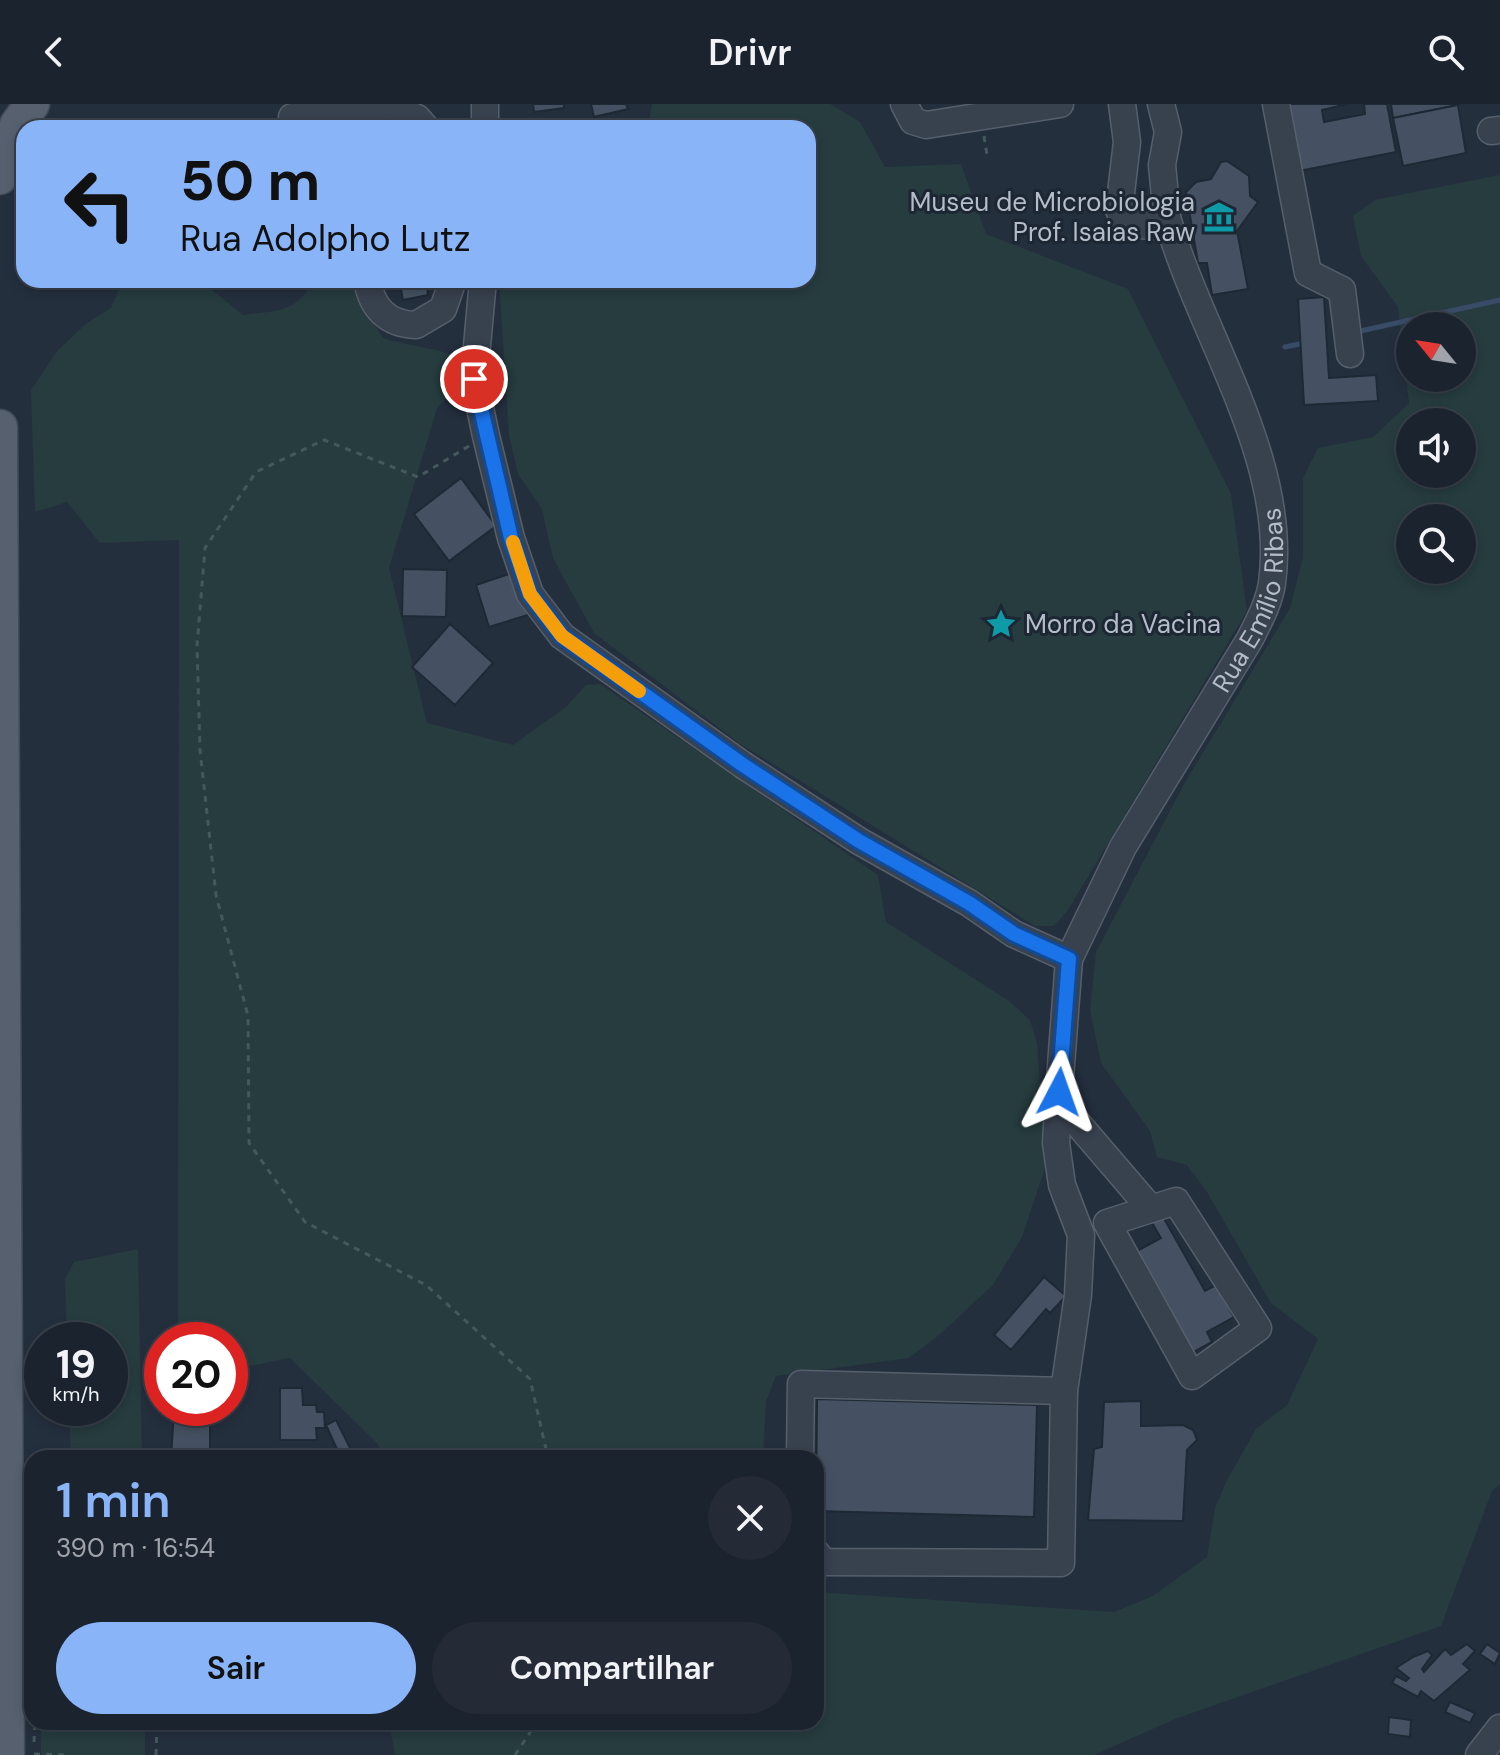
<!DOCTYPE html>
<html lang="pt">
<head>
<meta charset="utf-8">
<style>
  body { margin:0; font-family:"DM Sans",sans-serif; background:#242b36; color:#f1f3f6; height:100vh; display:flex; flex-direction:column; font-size:30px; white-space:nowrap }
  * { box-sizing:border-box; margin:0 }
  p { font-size:26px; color:#a0a4aa }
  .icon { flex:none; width:44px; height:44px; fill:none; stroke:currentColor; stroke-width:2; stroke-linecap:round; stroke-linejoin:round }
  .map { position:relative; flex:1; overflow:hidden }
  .panel { position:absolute; left:24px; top:1346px; width:800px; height:280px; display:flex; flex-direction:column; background:#1b232e; border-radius:24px; box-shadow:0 4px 12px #0003,0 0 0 2px #39404a }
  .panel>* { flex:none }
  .guide { position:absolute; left:16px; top:16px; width:800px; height:168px; border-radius:24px; box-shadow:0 4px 12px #0003,0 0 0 2px #39404a; background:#8ab4f8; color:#111; overflow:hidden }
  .needle { width:52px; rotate:300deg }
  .controls { position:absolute; left:1396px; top:208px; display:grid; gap:16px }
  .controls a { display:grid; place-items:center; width:80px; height:80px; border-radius:50%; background:#1b232e; box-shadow:0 4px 12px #0003,0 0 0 2px #39404a; font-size:40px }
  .speed { position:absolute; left:24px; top:1218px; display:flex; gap:16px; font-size:40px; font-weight:700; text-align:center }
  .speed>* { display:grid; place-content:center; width:104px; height:104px; border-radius:50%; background:#1b232e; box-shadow:0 4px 12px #0003,0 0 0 2px #39404a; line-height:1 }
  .speed small { font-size:20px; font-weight:400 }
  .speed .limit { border:12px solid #d22; background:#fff; color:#111 }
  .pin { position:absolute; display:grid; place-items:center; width:68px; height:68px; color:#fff; margin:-34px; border:4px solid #fff; border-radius:50%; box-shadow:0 2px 8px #0007 }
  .me { position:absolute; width:88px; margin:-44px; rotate:4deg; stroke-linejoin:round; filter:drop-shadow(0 0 6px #0008) }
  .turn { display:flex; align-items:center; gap:28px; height:168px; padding:0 32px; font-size:36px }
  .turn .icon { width:104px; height:104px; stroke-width:2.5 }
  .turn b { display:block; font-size:56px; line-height:68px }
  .round { display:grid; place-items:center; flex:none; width:84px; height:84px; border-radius:42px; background:#242b36 }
  .head { display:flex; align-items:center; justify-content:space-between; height:136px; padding:0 32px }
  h1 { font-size:48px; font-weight:600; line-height:60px; color:#8ab4f8 }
  .cta { display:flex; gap:16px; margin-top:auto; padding:16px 32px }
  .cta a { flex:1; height:92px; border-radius:48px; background:#8ab4f8; color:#111; font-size:32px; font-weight:600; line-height:92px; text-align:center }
  .cta a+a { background:#242b36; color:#f1f3f6 }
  header { display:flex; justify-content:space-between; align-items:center; height:104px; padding:0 32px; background:#1b232e; font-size:36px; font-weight:600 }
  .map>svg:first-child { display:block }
</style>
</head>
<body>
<header><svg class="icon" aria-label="back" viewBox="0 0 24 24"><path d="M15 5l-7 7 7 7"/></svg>Drivr<svg class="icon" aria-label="search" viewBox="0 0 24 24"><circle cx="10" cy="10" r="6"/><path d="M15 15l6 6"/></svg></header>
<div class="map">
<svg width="1500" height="1651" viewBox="0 0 1500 1651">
  <rect width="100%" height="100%" fill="#242f3e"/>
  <g fill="#263c3f" fill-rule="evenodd">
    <polygon points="652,0 830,0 860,18 885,63 961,60 986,130 1128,185 1231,390 1247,507 1068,806 1054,822 1035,822 739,639 594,529 553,454 542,405 518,370 509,331 499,176 808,176 808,24 648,24"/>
    <path d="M1500,71V1380L1492,1387L1441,1522L1175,1615L1094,1651H395L389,1618H816V1488L1114,1508L1153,1492L1207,1453L1215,1404L1227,1376L1256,1325L1287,1301L1318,1235L1271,1199L1207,1088L1187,1061L1157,1053L1150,1027L1101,959L1090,907L1096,848L1184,680L1290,504L1303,454V374L1318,344L1373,333L1409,299L1398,203L1361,152L1353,112L1375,96ZM1410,222H1462V274H1410ZM1410,318H1462V370H1410ZM1410,414H1462V466H1410Z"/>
    <path d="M123,176H211L212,186L243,211C277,206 296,210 314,176H355L359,197L383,234C408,242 435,243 459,254L458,282L437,304L389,464L427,619L513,641L566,603L586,581L600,580L878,771L886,818L1009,897L1030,916L1037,939L1046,1061L1022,1133L993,1181L939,1231L909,1254L776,1272L766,1297L763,1354H382L378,1340L290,1254L230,1266V1236H178L179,436L100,439L67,398L35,408L31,286L58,246L87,219L111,204Z"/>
    <polygon points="138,1145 142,1354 71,1354 69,1304 110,1304 110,1236 67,1236 65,1175 74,1158"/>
    <rect x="41" y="1618" width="104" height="33"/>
  </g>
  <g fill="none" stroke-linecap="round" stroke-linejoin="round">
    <g stroke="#394c67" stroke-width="5">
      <polyline points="1356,228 1500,196"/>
      <polyline points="1285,243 1304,239"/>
    </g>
  </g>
  <g fill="#455162" stroke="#1f2835" stroke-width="2">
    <polygon points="533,0 564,0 564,4 534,8"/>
    <polygon points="591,0 626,0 628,5 594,13"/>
    <polygon points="1286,0 1347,0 1322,6 1324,18 1365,10 1364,0 1387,0 1396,48 1299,67"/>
    <polygon points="1391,0 1457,0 1458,1 1393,14"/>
    <polygon points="1458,1 1466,49 1403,62 1393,14"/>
    <polygon points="1227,57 1249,72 1250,92 1258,98 1237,127 1248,185 1212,191 1207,159 1198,159 1186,88 1196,78 1211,75 1221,58"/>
    <polygon points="399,176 426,176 428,191 403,196"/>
    <polygon points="1324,193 1329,274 1376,271 1378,297 1304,301 1298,195"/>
    <polygon points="461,374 496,422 449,457 414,410"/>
    <polygon points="403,465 447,466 446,513 402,512"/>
    <polygon points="518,467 531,510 489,523 476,481"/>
    <polygon points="450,520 493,559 455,601 412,563"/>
    <polygon points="1162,1111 1205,1187 1216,1181 1234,1213 1207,1228 1212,1238 1192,1249 1135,1148 1161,1134 1151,1117"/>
    <polygon points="1044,1173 1066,1192 1050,1209 1046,1205 1011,1246 994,1231"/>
    <polygon points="280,1284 302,1284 303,1301 316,1301 317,1308 324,1308 325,1324 316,1324 317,1336 280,1336"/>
    <polygon points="817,1295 1037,1301 1034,1413 816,1407"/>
    <polygon points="1141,1297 1141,1322 1183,1321 1193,1326 1197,1336 1187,1346 1183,1417 1088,1416 1094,1345 1102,1343 1104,1298"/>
    <polygon points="174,1307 210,1307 210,1354 171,1354"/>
    <polygon points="336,1316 355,1354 341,1354 326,1321"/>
    <rect x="267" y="1349" width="42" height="5"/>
    <polygon points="1467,1540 1475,1547 1463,1560 1470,1566 1434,1597 1421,1587 1418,1593 1392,1579 1396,1572 1406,1577 1409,1574 1396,1564 1413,1553 1428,1547 1432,1551 1422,1565 1424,1568 1445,1545 1451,1551"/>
    <polygon points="1487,1540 1500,1549 1495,1560 1480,1550"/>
    <polygon points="1450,1598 1475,1609 1470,1619 1445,1608"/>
    <polygon points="1389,1613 1411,1616 1410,1633 1388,1630"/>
  </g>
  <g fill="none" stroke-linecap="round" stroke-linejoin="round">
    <g stroke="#565f6c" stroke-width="29">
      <g id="minor">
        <polyline points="387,0 417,14 426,24"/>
        <polyline points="485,0 485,24"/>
        <polyline points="904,0 913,17 926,21 1060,0"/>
        <polyline points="1122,0 1127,38 1119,106 1127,120 1154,122 1167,113 1162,61 1168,28 1161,0"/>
        <polyline points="1276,0 1308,169 1342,186 1350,250"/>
        <polyline points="292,13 357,0"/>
        <polyline points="358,24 380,0"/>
        <polyline points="1491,27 1500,26"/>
        <path d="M367,176C372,204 387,220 416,221L443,205L453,176"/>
        <polyline points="483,176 474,275 486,332 511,434 530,490 562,532 743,661 859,737 969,799 1014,830 1069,855 1059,988 1067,1007 1151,1105"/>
        <path id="s1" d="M1069,855L1123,743L1250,535C1259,517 1269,499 1272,479C1289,355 1199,229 1167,113"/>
        <polygon points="1176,1097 1258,1224 1192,1272 1107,1119"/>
        <polyline points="800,1354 801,1280 1064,1287"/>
        <polyline points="816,1449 824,1458 1061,1459 1064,1287 1078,1191 1081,1131 1062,1081 1056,1039 1059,988"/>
        <polyline points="1479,1651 1500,1624"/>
      </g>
    </g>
    <g stroke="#414a57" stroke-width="37">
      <g id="major">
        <polyline points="0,73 17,21 32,0"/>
        <polyline points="0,323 7,1651"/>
      </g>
    </g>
    <g stroke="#44595c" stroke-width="3" stroke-dasharray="6 6" stroke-linecap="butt">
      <polyline points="984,32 987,51"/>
      <polyline points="469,342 418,373 324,336 256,368 205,444 197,542 200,646 216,791 248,912 249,1039 305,1118 426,1181 530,1275 548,1354"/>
      <polyline points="34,1638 35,1618"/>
      <polyline points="34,1650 67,1651"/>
      <polyline points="156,1651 157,1618"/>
      <polyline points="515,1651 537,1618"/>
    </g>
    <use href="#minor" stroke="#38414e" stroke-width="26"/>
    <use href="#major" stroke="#56606e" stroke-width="34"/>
  </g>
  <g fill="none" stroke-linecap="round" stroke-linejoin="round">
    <g stroke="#114b97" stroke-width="20">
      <polyline id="route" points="474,275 511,434 530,490 562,532 743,661 859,737 969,799 1014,830 1069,855 1059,988"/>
    </g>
    <use href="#route" stroke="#1a73e8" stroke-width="14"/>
    <polyline stroke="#f59e0b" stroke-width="14" points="513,438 530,490 562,532 639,587"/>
  </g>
  <defs>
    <g id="museum-bare" transform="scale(2.4)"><path d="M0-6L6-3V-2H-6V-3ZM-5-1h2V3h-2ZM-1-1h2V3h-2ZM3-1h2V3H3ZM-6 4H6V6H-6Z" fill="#0f9aa8" stroke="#1d2633" stroke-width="2.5" paint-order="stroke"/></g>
    <g id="sight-bare" transform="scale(2.4)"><path d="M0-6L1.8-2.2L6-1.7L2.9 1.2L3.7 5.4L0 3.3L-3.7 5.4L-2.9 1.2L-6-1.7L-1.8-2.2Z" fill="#0f9aa8" stroke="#1d2633" stroke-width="2.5" paint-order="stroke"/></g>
  </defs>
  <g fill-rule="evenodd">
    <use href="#museum-bare" x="1219" y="113"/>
    <use href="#sight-bare" x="1001" y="520"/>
  </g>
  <g text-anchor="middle" stroke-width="6" stroke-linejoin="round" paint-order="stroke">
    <g font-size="26" fill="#b4bcc9" stroke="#1d2633" text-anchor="end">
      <text x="1195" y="107">Museu de Microbiologia<tspan x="1195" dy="30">Prof. Isaias Raw</tspan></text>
      <text x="1025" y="529" text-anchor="start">Morro da Vacina</text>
    </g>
    <g font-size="26" fill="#b4bcc9" stroke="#1d2633">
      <text dy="9" stroke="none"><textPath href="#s1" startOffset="406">Rua Emílio Ribas</textPath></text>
    </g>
  </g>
</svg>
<div class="controls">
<a><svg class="needle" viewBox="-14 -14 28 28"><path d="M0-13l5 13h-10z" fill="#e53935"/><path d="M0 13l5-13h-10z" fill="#a0a4aa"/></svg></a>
<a><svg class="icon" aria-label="sound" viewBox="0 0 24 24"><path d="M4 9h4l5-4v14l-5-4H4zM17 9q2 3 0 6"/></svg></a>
<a><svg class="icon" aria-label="search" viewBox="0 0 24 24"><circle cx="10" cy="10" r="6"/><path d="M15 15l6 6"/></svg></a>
</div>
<div class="speed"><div>19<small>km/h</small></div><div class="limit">20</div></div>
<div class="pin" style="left:474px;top:275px;background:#d93025"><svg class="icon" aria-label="arrive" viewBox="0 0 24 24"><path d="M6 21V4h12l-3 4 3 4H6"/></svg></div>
<svg class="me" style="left:1059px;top:988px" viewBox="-20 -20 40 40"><path d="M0-17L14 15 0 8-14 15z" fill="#1a73e8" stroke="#fff" stroke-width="4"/></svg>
<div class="guide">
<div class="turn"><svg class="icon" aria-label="left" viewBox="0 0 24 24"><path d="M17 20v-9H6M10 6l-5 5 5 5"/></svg><div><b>50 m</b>Rua Adolpho Lutz</div></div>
</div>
<section class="panel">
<div class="head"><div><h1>1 min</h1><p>390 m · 16:54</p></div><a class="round"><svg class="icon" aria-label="close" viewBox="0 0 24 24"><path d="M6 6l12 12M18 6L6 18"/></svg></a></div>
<div class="cta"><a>Sair</a><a>Compartilhar</a></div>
</section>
</div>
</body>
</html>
